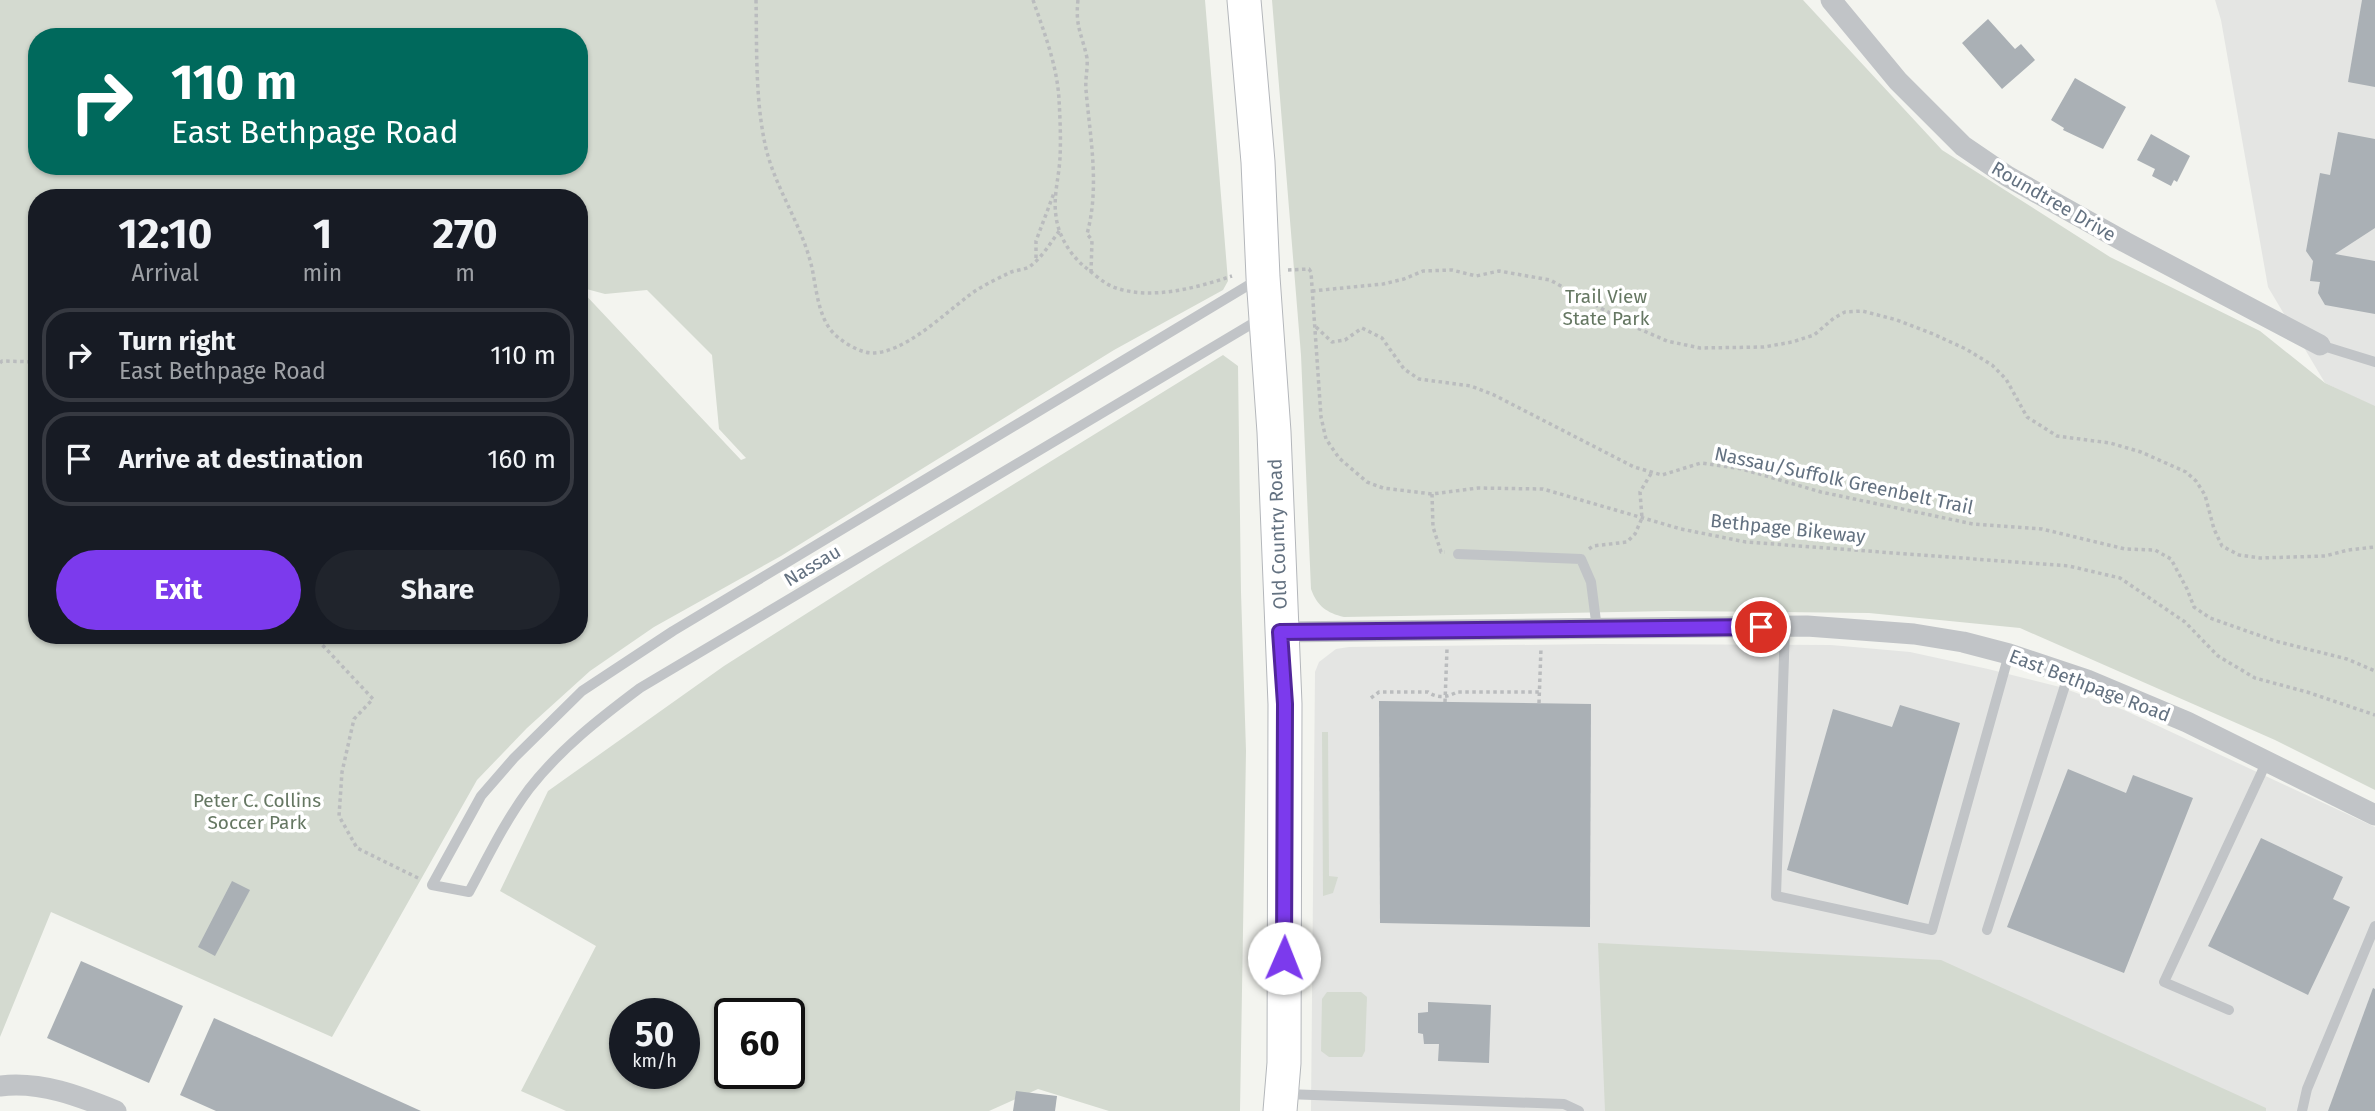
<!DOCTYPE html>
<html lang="en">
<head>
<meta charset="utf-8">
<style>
  body { margin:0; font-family:"Fira Sans",sans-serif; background:#20242c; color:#f1f3f6; height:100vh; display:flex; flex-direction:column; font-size:26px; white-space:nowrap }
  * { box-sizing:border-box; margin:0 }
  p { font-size:23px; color:#9ea1a6 }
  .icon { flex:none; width:38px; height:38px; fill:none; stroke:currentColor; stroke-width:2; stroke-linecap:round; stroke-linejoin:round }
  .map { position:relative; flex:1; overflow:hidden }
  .sheet { position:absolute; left:28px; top:189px; width:560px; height:455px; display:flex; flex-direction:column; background:#171b24; border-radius:28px; box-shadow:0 2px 5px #0004 }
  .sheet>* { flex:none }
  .banner { position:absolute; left:28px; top:28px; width:560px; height:147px; border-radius:28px; box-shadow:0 2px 5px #0004; background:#00695c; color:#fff; overflow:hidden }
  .speed { position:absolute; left:609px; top:998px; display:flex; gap:14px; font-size:35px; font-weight:700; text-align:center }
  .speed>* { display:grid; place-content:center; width:91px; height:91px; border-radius:50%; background:#171b24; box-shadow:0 2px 5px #0004; line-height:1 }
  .speed small { font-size:18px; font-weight:400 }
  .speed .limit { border:4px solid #111; border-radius:10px; background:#fff; color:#111 }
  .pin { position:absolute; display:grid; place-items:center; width:60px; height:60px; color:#fff; margin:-30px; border:4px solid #fff; border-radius:50%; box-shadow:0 2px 7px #0007 }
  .me { position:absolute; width:77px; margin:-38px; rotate:1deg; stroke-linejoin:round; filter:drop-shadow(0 0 5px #0008) }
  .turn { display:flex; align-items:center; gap:24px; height:147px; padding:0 28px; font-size:32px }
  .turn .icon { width:91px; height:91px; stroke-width:2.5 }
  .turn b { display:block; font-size:49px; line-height:60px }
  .eta { display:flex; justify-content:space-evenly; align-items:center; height:119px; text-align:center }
  .eta b { font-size:42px; font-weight:700; line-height:49px }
  .button { display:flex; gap:14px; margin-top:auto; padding:14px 28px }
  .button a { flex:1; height:80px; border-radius:42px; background:#7c3aed; color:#fff; font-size:28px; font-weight:700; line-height:80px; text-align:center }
  .button a+a { background:#20242c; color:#f1f3f6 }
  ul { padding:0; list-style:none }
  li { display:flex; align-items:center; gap:21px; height:94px; margin:0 14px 10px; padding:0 14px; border:4px solid #363941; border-radius:28px }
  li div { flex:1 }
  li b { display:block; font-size:26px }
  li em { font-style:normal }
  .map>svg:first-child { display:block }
</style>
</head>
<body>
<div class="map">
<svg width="2375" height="1111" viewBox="0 0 2375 1111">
  <rect width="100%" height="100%" fill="#f3f4ef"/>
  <g fill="#e4e5e3">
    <polygon points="2215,0 2375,0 2375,407 2325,383 2268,287 2221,20"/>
    <polygon points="1598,644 1831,645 1910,652 1988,669 2060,687 2124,710 2375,827 2375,1111 1311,1111 1315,672 1319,662 1336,649 1349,647"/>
  </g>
  <g fill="#d4dad0" fill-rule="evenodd">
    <path d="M0,0H1205L1228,281L1223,290L1114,350L781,556L654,627L590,671L527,728L477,780L332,1037L51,912L0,1037ZM37,37H579V166H37ZM37,198H579V287L605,294L647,290L712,355L719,429L746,458L741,460L579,288V635H37Z"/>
    <path d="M1272,0H1803L1942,150L2110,257L2260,331L2325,383L2375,406V790L2275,740L2020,628L1869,613L1671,611L1344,617C1327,613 1317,606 1311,589L1301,355Z"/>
    <path d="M1223,355L1238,366L1241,592L1246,751L1240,1111H1109L1038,1089L989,1111H566L521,1091L596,946L500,891L548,791L724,666L883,565ZM625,1013H684V1073H625ZM730,1013H789V1073H730Z"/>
    <polygon points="1322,732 1328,732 1329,876 1338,877 1333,893 1323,896"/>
    <polygon points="1598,943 1941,960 2266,1108 2266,1111 1605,1111"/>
    <polygon points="1327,992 1361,992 1367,997 1365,1051 1362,1057 1329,1057 1321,1051 1322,999"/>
  </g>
  <g fill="#aab0b5">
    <polygon points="2362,0 2375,0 2375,87 2348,82"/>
    <polygon points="1988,19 2015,49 2021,44 2035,60 2002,89 1962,43"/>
    <polygon points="2075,78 2126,107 2103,149 2063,130 2064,128 2051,120"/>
    <polygon points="2338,132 2375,139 2375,228 2335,254 2375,261 2375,314 2325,305 2318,293 2320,282 2310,281 2313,261 2306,251 2320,173 2330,175"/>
    <polygon points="2151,134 2190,156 2177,182 2174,180 2171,186 2152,176 2155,169 2137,160"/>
    <polygon points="1379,701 1591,704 1590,927 1380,923"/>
    <polygon points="1900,705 1960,723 1908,905 1787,870 1833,709 1892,727"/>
    <polygon points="2068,769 2126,793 2133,775 2193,798 2124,973 2007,927"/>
    <polygon points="2261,838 2343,877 2333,899 2350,907 2308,995 2208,946"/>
    <polygon points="232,881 250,890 215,956 198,947"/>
    <polygon points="81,961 183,1006 149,1083 47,1038"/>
    <polygon points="2373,988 2375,989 2375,1111 2328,1111"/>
    <polygon points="1428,1002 1491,1005 1489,1063 1438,1061 1439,1044 1424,1044 1423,1034 1418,1033 1418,1013 1428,1012"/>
    <polygon points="214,1018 315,1063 421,1111 216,1111 180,1095"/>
    <polygon points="1016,1091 1057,1096 1055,1111 1013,1111"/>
  </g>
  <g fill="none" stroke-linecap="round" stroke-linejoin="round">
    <g stroke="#b4b7bb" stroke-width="35">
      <polyline id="primary" points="1244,0 1258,162 1263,277 1274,432 1285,704 1284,1063 1280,1111"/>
    </g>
    <g stroke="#babcbe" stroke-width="3.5" stroke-dasharray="3.5 3.5" stroke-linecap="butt">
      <path d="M756,0C757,47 755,97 765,144C774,187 802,224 812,268C816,287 818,313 830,329C838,340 858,352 871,353C903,354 943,315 967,297C979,287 995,280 1009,273C1015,270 1023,270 1029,267C1041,259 1051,242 1060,230"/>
      <path d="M1033,0C1044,32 1057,65 1059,99C1060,118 1061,138 1060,158C1059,177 1053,197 1056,216C1058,235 1070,255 1085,267C1094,274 1104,284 1116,288C1152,300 1196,288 1232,276"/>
      <path d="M1078,0C1075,27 1082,34 1087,58C1088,68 1085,79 1086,90C1090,137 1100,187 1087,234L1092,240L1091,272"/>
      <polyline points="1036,258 1036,241 1054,193"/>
      <polyline points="1288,270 1309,269 1311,272 1321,417 1326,439 1339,458 1367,482 1383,488 1432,494 1478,488 1543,489 1681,529 1746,542 2069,566 2120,578 2185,622 2218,656 2255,678 2307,692 2375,715"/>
      <polyline points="1312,291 1383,284 1404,279 1423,271 1452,270 1476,276 1499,271 1550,280 1635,327 1667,341 1700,348 1764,347 1792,342 1814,335 1834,318 1845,312 1862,311 1897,320 1933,334 1966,349 1992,365 2006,379 2027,417 2057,436 2110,443 2141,452 2186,472 2196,481 2205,495 2214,529 2222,546 2239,555 2260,558 2325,556 2348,550 2375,547"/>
      <polyline points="1316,327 1332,342 1345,340 1362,328 1382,338 1404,369 1419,379 1471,386 1494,395 1634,467 1662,475 1701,463 1742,469 1821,492 1973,524 2042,529 2125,549 2155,550 2171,559 2187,589 2194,607 2210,618 2275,641 2347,659 2375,671"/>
      <polyline points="0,363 2,361 37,362"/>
      <polyline points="1432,494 1433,527 1441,552 1445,552"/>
      <polyline points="1589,549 1593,546 1627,542 1635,534 1642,518 1640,492 1652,472"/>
      <polyline points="313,635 373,699 354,719 342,772 339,816 357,848 420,879"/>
      <path d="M1371,698L1379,692H1428C1438,699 1448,697 1457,692H1540"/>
      <polyline points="1445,702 1447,649"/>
      <polyline points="1539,703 1541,648"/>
    </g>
    <g stroke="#c1c4c7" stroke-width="10">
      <path d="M1257,280L673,631L582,691L514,758L481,796L432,885L469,892C488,857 505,821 529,789C560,749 600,718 640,688L1260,319"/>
      <polyline points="2320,345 2375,362"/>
      <polyline points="1458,554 1581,559 1591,582 1597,629"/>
      <polyline points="1785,627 1776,896 1932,930 2009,654"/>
      <polyline points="1987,930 2069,673"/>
      <polyline points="2229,1010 2164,982 2267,761"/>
      <polyline points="1286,1094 1564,1104 1579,1111"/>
      <polyline points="2302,1111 2307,1089 2375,926"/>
    </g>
    <g stroke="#c1c4c7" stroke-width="21">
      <polyline points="1831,0 1898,81 1963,146 2007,176 2125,242 2320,345"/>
      <polyline points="1280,632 1807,626 1914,634 1963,642 2009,654 2087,680 2187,722 2375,815"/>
      <path d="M0,1086C41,1081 79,1096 116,1111"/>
    </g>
    <use href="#primary" stroke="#fff" stroke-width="33"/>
  </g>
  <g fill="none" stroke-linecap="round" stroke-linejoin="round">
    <g stroke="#51269a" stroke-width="18">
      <polyline id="route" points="1284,958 1285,704 1280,632 1761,627"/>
    </g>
    <use href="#route" stroke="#7c3aed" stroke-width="12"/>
  </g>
  <g text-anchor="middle" stroke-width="7" stroke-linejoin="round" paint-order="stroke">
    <g font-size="19" fill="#637180" stroke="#fff">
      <text transform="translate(2054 201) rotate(30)" y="7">Roundtree Drive</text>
      <text transform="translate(1844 480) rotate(12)" y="7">Nassau/Suffolk Greenbelt Trail</text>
      <text transform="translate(1788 528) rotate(6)" y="7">Bethpage Bikeway</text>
      <text transform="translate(1277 534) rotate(-92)" y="7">Old Country Road</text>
      <text transform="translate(812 565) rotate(-31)" y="7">Nassau</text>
      <text transform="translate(2090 685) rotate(21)" y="7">East Bethpage Road</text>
    </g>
    <g font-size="19" fill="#657762" stroke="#fff">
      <text x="1606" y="303">Trail View<tspan x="1606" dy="22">State Park</tspan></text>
      <text x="257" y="807">Peter C. Collins<tspan x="257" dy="22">Soccer Park</tspan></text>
    </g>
  </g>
</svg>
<div class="speed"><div>50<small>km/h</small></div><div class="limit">60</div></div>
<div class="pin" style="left:1761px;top:627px;background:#d93025"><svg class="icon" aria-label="arrive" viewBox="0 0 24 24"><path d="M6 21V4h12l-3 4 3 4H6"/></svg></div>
<svg class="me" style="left:1284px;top:958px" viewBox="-20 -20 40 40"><circle r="19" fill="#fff"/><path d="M0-13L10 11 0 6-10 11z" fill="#7c3aed"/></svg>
<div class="banner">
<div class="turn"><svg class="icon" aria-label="right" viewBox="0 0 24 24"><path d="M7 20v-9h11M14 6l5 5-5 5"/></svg><div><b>110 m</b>East Bethpage Road</div></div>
</div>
<section class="sheet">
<div class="eta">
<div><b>12:10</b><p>Arrival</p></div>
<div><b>1</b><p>min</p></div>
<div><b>270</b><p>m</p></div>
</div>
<ul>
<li><svg class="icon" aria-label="right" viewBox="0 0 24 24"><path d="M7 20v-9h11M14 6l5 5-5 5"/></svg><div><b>Turn right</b><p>East Bethpage Road</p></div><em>110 m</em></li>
<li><svg class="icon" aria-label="arrive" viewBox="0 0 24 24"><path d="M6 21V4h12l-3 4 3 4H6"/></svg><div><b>Arrive at destination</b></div><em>160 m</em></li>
</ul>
<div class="button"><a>Exit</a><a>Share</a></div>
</section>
</div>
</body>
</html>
